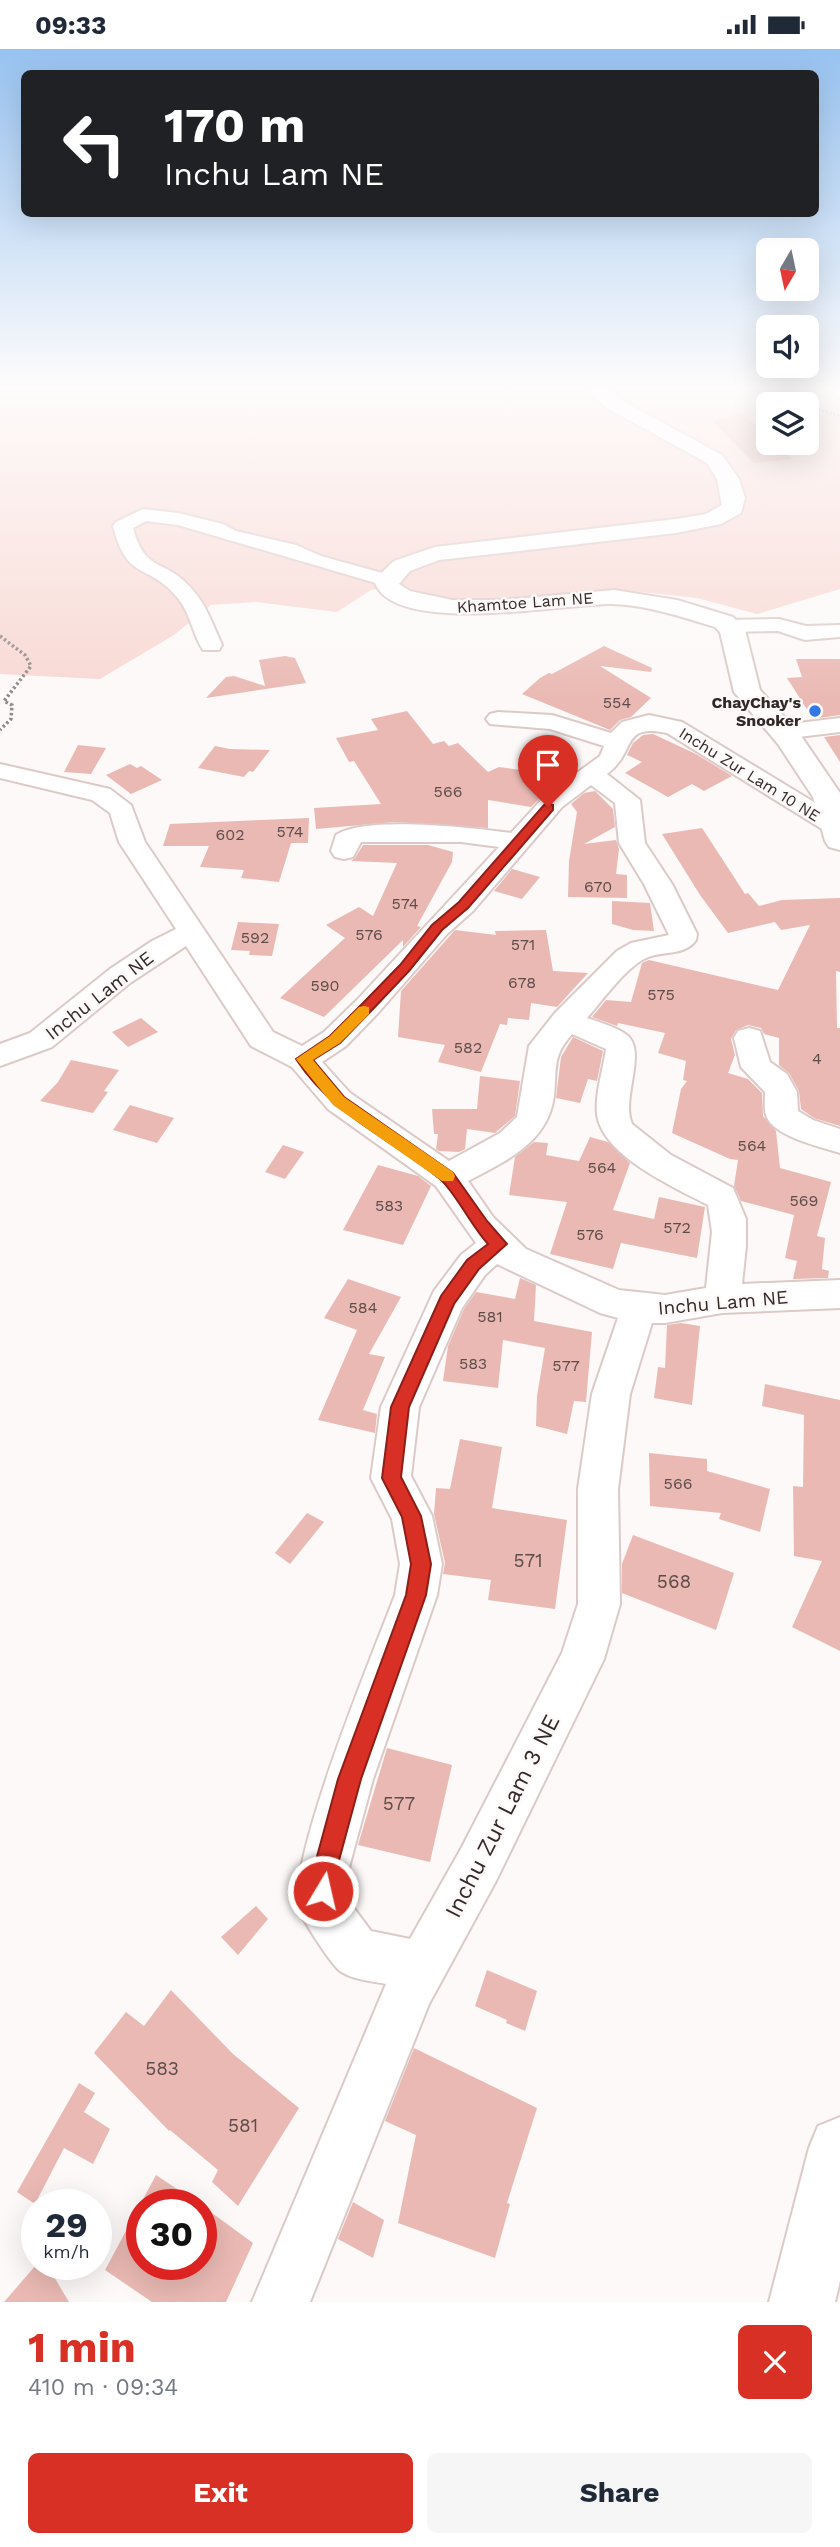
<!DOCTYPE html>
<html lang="en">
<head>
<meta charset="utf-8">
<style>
  body { margin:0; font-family:"Work Sans",sans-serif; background:#f6f6f7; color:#1f2937; height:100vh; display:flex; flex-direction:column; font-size:26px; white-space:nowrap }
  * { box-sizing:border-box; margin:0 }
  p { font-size:23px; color:#747a83 }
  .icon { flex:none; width:38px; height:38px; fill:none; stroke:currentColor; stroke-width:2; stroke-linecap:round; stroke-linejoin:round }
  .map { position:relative; height:2253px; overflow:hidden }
  .panel { display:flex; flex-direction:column; background:#fff; flex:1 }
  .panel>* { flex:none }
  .hud { position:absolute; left:21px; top:21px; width:798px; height:147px; border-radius:10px; box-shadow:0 7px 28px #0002; background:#202124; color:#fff; overflow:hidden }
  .needle { width:46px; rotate:189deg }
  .controls { position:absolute; left:756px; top:189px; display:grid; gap:14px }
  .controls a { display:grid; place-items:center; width:63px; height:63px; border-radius:10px; background:#fff; box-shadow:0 7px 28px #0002; font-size:35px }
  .speed { position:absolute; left:21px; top:2140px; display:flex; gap:14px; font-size:35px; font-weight:700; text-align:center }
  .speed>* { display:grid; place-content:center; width:91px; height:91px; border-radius:50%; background:#fff; box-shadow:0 7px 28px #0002; line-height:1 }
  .speed small { font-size:18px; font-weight:400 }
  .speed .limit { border:10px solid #d22; background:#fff; color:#111 }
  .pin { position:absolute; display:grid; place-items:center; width:60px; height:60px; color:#fff; margin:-72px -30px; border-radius:50% 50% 50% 0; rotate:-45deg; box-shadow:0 0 7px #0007 }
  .pin .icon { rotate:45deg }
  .me { position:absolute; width:77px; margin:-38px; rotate:9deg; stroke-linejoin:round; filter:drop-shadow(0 0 5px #0008) }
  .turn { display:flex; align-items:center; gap:24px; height:147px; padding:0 28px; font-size:32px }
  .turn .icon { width:91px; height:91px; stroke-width:2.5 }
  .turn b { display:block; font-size:49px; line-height:60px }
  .round { display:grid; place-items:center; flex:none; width:74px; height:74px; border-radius:10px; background:#f6f6f7 }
  .overview { display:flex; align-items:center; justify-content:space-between; height:119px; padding:0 28px }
  h1 { font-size:42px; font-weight:700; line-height:52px; color:#d93025 }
  .cta { display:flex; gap:14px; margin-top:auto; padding:14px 28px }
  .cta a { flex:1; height:80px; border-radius:10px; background:#d93025; color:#fff; font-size:28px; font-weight:700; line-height:80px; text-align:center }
  .cta a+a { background:#f6f6f7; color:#1f2937 }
  .status { display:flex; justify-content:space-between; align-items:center; height:49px; padding:0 35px; background:#fff; direction:ltr }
  .status svg { height:19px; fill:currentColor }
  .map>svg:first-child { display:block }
</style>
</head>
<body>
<div class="status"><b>09:33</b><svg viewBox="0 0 49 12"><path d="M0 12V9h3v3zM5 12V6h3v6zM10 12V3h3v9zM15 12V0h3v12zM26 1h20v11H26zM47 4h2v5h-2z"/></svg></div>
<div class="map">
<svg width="840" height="2253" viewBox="0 0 840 2253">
  <rect width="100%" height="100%" fill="#fcf9f8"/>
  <path fill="#f8d8d3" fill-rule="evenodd" d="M0,336H826L840,346V540L757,565L697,549L613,540L483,552L439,553L403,536L371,541L337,563L256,553L211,556L174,586L100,630L0,625ZM768,355H807V394H768Z"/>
  <g fill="#eab9b3">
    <polygon points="739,365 751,371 768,387 768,394 775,394 793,410 754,414 712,372"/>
    <polygon points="604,597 652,619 651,623 600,617 651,649 631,668 620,671 610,681 522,645 540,629 549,624 552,625"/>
    <polygon points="285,607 295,609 306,634 206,649 226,628 234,627 265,637 259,611"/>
    <polygon points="796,610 840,610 840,666 813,670 787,629 802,628"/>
    <polygon points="407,662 433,695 444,692 449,697 458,694 488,723 499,718 549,725 546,743 531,758 488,751 488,779 395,773 316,780 314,759 381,755 354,712 349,713 336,689 378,681 371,670"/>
    <polygon points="653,685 696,705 732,727 704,742 692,735 668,748 625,724 642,713 627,706 633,694 643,686"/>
    <polygon points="840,686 840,713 824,688"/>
    <polygon points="78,696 106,699 91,725 64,723"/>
    <polygon points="215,697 230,700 270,701 253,723 249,722 244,728 198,719"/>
    <polygon points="130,715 137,719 141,717 162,731 131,745 106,726"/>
    <polygon points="595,742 613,760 615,778 584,795 616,791 619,800 616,825 627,826 627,849 568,848 569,812 577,763 571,755 584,744"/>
    <polygon points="309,769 308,794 291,794 279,833 241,829 244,821 200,818 209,797 163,797 170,775"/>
    <polygon points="702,779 745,845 748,844 759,857 782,851 840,849 840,923 836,922 837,979 840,979 840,1077 814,1069 801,1060 799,1042 789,1024 779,1016 779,989 764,985 761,979 748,976 736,981 731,990 735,1006 728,1024 748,1030 762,1044 763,1067 776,1082 780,1119 831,1133 817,1187 825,1189 822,1220 829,1222 828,1229 793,1230 797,1212 785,1209 794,1166 741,1152 734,1137 738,1111 730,1110 672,1084 681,1040 687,1032 683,1031 686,1012 658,1004 665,984 618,974 617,977 592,968 606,951 631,953 642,914 649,911 778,941 810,876 781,881 775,873 728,884 700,846 662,785"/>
    <polygon points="363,796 428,796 453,803 452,813 417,877 421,878 403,898 403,891 324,968 280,949 345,889 326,876 359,858 373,867 397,814 351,812 355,809"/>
    <polygon points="512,820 540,828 522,850 494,842"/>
    <polygon points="612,852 650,854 654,882 633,881 612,875"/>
    <polygon points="238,873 279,875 272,907 249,906 250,902 231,901"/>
    <polygon points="455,881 496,886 495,882 546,881 553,922 588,924 557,958 531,954 529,971 508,969 507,976 500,975 481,1023 438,1013 445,996 398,988 401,942"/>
    <polygon points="141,969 158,983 128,998 112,983"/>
    <polygon points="573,988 603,1002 597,1032 588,1030 580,1054 556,1049 561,1008"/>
    <polygon points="71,1011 119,1021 104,1042 108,1043 93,1064 40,1052 58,1033"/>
    <polygon points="480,1027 520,1032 515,1067 495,1084 467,1080 465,1100 459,1103 439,1102 436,1100 438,1085 434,1085 432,1060 477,1060"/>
    <polygon points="130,1056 174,1069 157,1094 113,1081"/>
    <polygon points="590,1088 608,1093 630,1114 613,1161 654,1170 659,1148 705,1158 697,1209 621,1194 613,1220 550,1205 567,1153 509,1146 515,1108 534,1093 548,1094 546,1106 579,1112"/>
    <polygon points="283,1096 304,1103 285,1130 265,1123"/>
    <polygon points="378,1116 418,1127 431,1137 403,1196 343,1181"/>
    <polygon points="520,1229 536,1236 534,1272 592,1283 586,1353 574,1352 567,1385 536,1377 537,1347 545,1299 503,1291 498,1339 443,1332 448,1297 464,1260 476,1243 515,1250"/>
    <polygon points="348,1230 401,1248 369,1305 385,1308 363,1361 377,1365 375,1384 318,1371 357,1281 324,1269"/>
    <polygon points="681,1274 700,1277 692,1356 654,1349 658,1318 665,1319 667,1276"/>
    <polygon points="765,1335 840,1351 840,1602 792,1578 822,1512 794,1507 793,1437 803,1438 804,1366 762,1357"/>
    <polygon points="460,1390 502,1398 492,1459 567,1471 555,1560 488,1551 491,1531 443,1525 445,1514 434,1465 436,1439 450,1440"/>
    <polygon points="649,1404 707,1410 707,1422 770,1440 760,1483 719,1470 721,1464 650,1457"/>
    <polygon points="307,1464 324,1473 290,1515 275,1504"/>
    <polygon points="633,1486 734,1524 716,1581 622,1544 622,1515"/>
    <polygon points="387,1699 452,1716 430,1813 358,1796"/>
    <polygon points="256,1857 268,1870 238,1906 221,1888"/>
    <polygon points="487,1921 537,1942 525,1982 506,1974 507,1971 475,1957"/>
    <polygon points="171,1941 233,2005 299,2059 238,2157 212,2133 218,2121 170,2081 169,2082 94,2004 126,1963 144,1977"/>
    <polygon points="414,1999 537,2059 507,2154 510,2155 495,2209 398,2174 416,2086 385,2072"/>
    <polygon points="79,2034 95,2044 84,2063 110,2080 93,2115 64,2099 35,2155 17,2143"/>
    <polygon points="156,2126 201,2156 142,2156 142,2216 201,2216 201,2156 253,2194 226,2253 152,2253 105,2221"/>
    <polygon points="353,2153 384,2171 373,2209 338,2190"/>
    <polygon points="36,2216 47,2216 69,2253 4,2253"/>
  </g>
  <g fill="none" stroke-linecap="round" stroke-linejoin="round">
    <g stroke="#dbcac7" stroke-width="4">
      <g id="minor">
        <path d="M143,460L178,464L223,475L236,482L296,496L321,507L393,527L396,531L393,535L386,537L178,476L146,472L133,479C145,525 165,509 191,539C206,555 213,576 222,596L219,601H203C192,584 190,562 176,547C147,513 127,533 113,477L116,473Z"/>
        <polygon points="779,570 806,577 840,576 840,588 805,591 778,582 729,583 721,582 718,577 721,572 729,571"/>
        <path d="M498,663L552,666L611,684L622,673L649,666L682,673L840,769V785L827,783L667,684C620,674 637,703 607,725L640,751L645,794L672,835L697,885L696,891C684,908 662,901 646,909C626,918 602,952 587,969C599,973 613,977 624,984C650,999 620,1049 632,1075L671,1106L733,1139L746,1170V1197L742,1235L840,1231V1259L722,1264L665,1274H652L630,1345L618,1440L620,1555L604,1610L496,1832L429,1955L310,2253H252L386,1935C372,1932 353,1931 340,1922C331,1915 303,1872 299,1860C286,1813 374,1602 395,1546L400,1515L392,1470L371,1429L381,1358L434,1242L461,1206L476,1194L436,1137L328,1060L292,1018L251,997L186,897L130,934L52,998L0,1017V995L30,984L110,920L152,892L176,880L119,793L110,764L92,751L0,729V715L110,740L131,756L145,793L273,983L302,997L324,983L358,950L499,798L461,793H361L353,808L344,810L335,808L331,802L336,786C366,766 474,779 511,784L544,748L600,707L604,697L550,680L490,675L486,670L490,665ZM591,736L615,754L619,794L644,835L669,886L631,894L617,902L555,964L529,997L517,1068L500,1084L449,1112L350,1044L322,1013L346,997L378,964L447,885L473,862L562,758ZM572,985L606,1000C603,1021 595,1044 597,1065C602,1107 676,1139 708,1156L712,1183L706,1239L665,1246L619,1241L526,1200L493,1168L468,1132C506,1112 549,1093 554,1046C557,1018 552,1008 572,985ZM497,1215L600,1264L618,1269L592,1345L578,1440V1555L562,1604L462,1798L410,1890L371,1882L347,1850V1826L373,1730L437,1546L442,1515L432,1467L411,1427L419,1358L462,1259L485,1226Z"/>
        <polygon points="840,669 840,683 782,690 774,688 770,683 774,678 782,676"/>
        <path d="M749,979L760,982L770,1013L787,1025L797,1043L798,1062L813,1071L840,1080V1104C821,1098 772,1087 766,1066C764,1059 765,1050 765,1043L741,1018L734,989L738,982Z"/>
      </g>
    </g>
    <g stroke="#dbcac7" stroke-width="4">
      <g id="major">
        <path d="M581,336H601L621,351L722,406L739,430L745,449L741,464L721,475L676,484L439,511L410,522L399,535L410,542L452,551H501L614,541L677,551L733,568L745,581L760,641L799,684L840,744V801L829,798L825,792L813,748L778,695L734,643L720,583L715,578C682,568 647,556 612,555C566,554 390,589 374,531L394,512L435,498L676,470L706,465L722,456L717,430L707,414L607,359Z"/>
        <polygon points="840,2068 840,2232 835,2253 769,2253 809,2099 818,2077"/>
      </g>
    </g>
    <g stroke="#8f8988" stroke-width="2.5" stroke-dasharray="2 2" stroke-linecap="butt">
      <polyline points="715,336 756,341 803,355"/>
      <polyline points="807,356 840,367"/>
    </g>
    <polyline stroke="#8f8988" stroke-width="3.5" stroke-dasharray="2.5 2.5" stroke-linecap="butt" points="0,587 25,606 31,617 4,652 12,656 11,670 0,681"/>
    <use href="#minor" fill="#fff" fill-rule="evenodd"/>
    <use href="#major" fill="#fff" fill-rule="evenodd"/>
  </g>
  <linearGradient id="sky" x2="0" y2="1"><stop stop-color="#97c2f0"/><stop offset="0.52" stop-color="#fefcfc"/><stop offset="1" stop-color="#fefcfc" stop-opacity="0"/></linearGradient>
  <rect width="840" height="651" fill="url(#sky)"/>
  <path fill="#d93025" stroke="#8d1f18" stroke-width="2" d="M548,754L553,756V761L468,859L442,881L409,922L373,960L340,994L313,1011L344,1048L453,1124L487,1172L507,1195L479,1220L454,1255L409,1358L401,1428L421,1467L431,1515L426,1546L361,1730L335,1826V1842L331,1850L323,1853L315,1850L311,1842L312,1826L338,1730L406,1546L411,1515L402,1468L382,1429L391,1358L441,1247L467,1211L488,1195C471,1177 456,1144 440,1130C389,1088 334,1068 296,1010L330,987L363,954L400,916L432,876L459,853L544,756Z"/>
  <polygon fill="#f59e0b" points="364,957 369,958 369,965 340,994 313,1011 344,1048 453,1123 455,1127 453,1132 442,1132 333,1056 296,1010 330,987 359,958"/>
  <circle fill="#3278e5" stroke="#fcf9f8" stroke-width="2.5" cx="815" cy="662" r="7"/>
  <g text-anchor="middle" stroke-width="5" stroke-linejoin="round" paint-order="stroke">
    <g font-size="16" fill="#302928" stroke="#fcf9f8">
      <text transform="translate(525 553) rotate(-4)" y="6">Khamtoe Lam NE</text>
      <text transform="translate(750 725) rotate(32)" y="6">Inchu Zur Lam 10 NE</text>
    </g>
    <g font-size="16" fill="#5e4d4b">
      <text x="617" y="659">554</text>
      <text x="448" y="748">566</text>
      <text x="290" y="788">574</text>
      <text x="230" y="791">602</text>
      <text x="598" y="843">670</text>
      <text x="405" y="860">574</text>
      <text x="369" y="891">576</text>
      <text x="255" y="894">592</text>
      <text x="523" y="901">571</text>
      <text x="522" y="939">678</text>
      <text x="325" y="942">590</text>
      <text x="661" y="951">575</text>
      <text x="468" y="1004">582</text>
      <text x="817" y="1015">4</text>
      <text x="752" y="1102">564</text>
      <text x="602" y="1124">564</text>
      <text x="804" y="1157">569</text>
      <text x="389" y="1162">583</text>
      <text x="677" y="1184">572</text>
      <text x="590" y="1191">576</text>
      <text x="363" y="1264">584</text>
      <text x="490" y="1273">581</text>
      <text x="473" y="1320">583</text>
      <text x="566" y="1322">577</text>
      <text x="678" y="1440">566</text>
    </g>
    <g font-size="16" font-weight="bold" fill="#302928" stroke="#fcf9f8" text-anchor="end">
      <text x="801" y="659">ChayChay's<tspan x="801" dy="18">Snooker</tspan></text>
    </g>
    <g font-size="19" fill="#302928" stroke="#fcf9f8">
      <text transform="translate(99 946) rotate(-38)" y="7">Inchu Lam NE</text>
      <text transform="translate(723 1253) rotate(-5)" y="7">Inchu Lam NE</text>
    </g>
    <g font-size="19" fill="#5e4d4b">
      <text x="528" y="1518">571</text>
      <text x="674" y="1539">568</text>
      <text x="399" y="1761">577</text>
      <text x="162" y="2026">583</text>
      <text x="243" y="2083">581</text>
    </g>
    <g font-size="23" fill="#302928" stroke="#fcf9f8">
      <text transform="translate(502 1767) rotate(-63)" y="8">Inchu Zur Lam 3 NE</text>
    </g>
  </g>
</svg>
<div class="controls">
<a><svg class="needle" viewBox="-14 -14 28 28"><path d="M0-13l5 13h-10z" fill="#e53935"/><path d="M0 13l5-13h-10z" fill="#747a83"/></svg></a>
<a><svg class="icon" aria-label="sound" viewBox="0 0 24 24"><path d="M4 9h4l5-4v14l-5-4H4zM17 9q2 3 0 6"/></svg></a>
<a><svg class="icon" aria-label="layers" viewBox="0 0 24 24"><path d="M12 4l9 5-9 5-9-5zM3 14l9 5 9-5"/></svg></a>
</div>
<div class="speed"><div>29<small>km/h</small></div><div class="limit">30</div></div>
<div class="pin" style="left:548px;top:758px;background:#d93025"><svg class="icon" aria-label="arrive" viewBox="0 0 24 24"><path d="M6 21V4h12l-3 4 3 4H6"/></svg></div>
<svg class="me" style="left:323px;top:1842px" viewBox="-20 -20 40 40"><circle r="17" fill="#d93025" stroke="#fff" stroke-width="3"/><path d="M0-11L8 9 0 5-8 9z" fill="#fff"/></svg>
<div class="hud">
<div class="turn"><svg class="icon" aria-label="left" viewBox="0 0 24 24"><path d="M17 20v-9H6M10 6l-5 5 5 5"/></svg><div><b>170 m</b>Inchu Lam NE</div></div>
</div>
</div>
<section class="panel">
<div class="overview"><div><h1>1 min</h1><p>410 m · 09:34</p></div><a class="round" style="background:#d93025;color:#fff"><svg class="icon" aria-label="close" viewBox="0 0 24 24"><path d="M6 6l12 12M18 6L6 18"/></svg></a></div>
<div class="cta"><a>Exit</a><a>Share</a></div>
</section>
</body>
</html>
